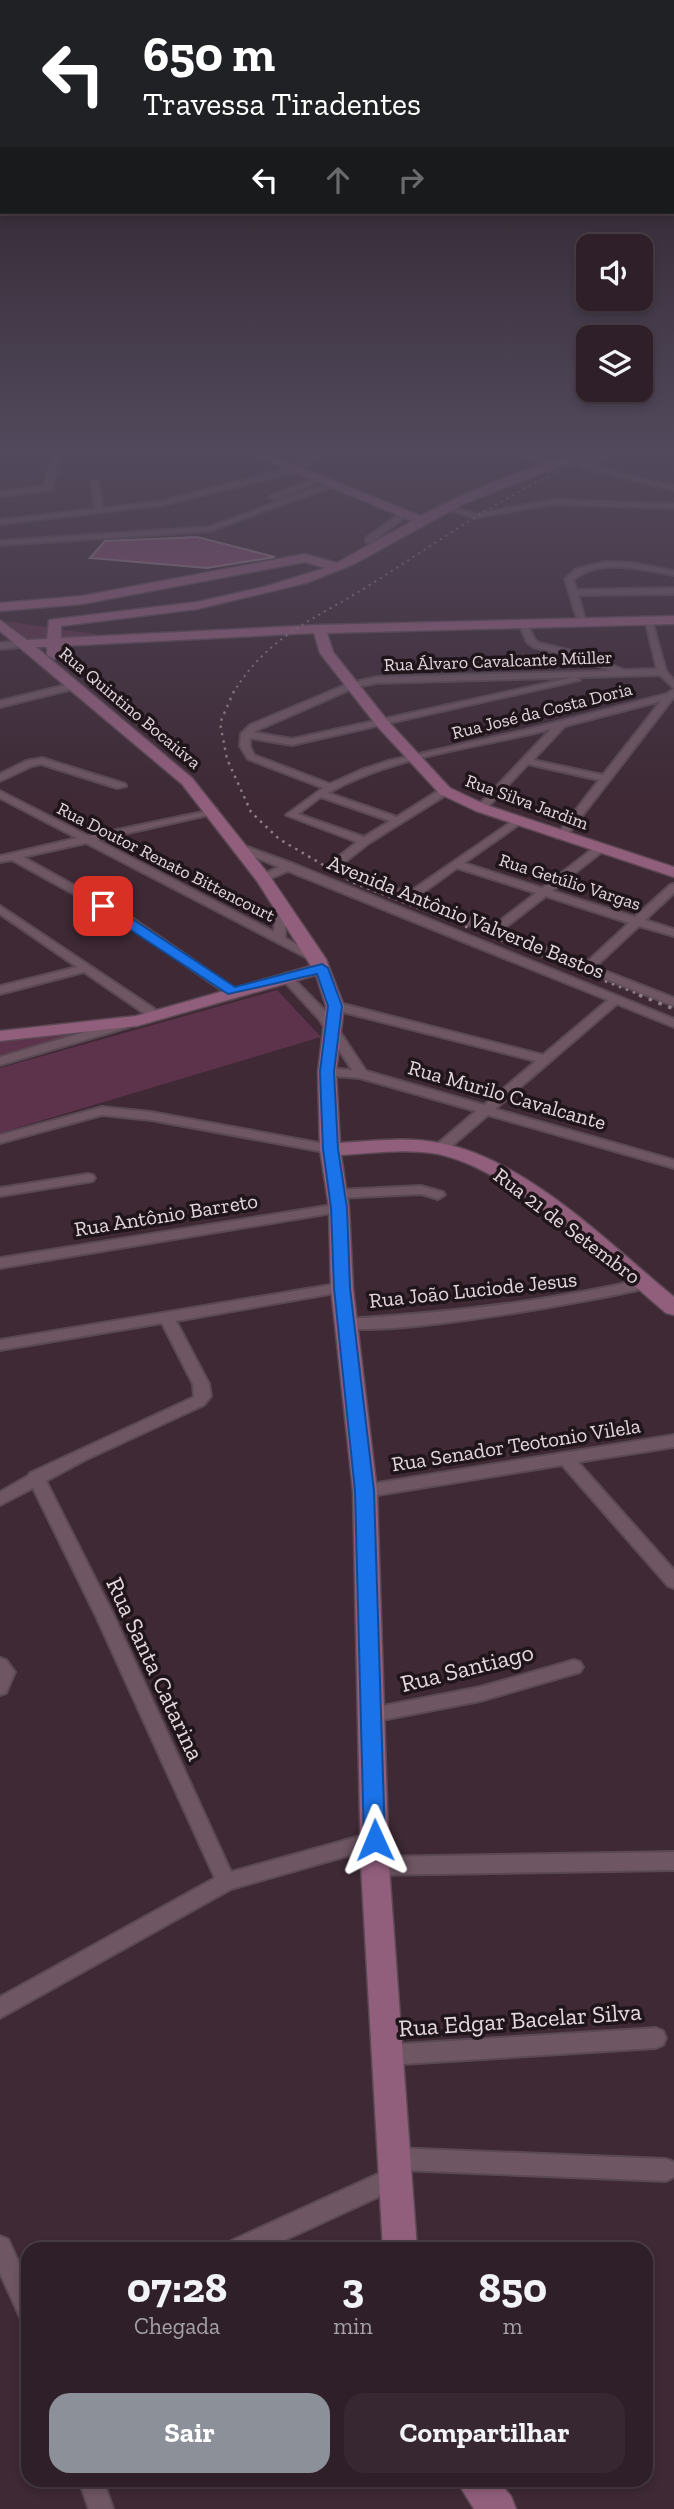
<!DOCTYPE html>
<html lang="pt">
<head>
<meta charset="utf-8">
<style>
  body { margin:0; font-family:"Zilla Slab",serif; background:#362730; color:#f1f3f6; height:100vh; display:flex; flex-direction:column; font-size:26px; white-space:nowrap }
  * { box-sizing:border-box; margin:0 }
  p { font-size:23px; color:#a7a2a8 }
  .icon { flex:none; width:38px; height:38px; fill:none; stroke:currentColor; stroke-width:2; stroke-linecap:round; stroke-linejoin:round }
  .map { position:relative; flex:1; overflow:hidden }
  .panel { position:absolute; left:21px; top:2242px; width:632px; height:245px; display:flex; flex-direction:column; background:#2e1f28; border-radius:21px; box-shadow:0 4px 10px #0003,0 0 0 2px #493d45 }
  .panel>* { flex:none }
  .banner { position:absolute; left:0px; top:0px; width:676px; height:214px; box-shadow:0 4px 10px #0003,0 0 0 2px #493d45; background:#202124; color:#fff; overflow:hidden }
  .tools { position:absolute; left:576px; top:234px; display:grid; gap:14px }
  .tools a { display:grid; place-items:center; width:77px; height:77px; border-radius:14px; background:#2e1f28; box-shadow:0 4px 10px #0003,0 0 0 2px #493d45; font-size:35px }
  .pin { position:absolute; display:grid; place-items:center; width:60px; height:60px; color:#fff; margin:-30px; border-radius:14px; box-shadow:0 4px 10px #0006 }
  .me { position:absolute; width:77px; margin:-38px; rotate:359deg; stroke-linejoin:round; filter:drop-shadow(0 0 5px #0008) }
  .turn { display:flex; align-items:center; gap:24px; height:147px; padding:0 28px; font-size:32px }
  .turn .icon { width:91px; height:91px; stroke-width:2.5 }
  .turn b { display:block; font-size:49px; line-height:60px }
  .lanes { display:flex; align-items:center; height:66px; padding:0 28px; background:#0003; justify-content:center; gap:35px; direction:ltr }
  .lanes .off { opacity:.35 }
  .eta { display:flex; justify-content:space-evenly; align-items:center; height:119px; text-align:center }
  .eta b { font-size:42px; font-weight:700; line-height:49px }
  .action { display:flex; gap:14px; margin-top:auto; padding:14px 28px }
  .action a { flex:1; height:80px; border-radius:21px; background:#8c9099; color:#fff; font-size:28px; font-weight:700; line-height:80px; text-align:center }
  .action a+a { background:#362730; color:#f1f3f6 }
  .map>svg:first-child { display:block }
</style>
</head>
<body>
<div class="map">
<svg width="674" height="2509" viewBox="0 0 674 2509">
  <rect width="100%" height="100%" fill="#3e2935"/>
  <g fill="#5c334b">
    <polygon points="5,621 108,636 29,640"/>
    <polygon points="277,990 321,1037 0,1133 0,1068"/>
    <polygon points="95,1029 0,1055 0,1039"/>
  </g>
  <polygon fill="#874d6f" stroke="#9a818f" stroke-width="2" points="197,537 275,557 207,568 90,558 105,541"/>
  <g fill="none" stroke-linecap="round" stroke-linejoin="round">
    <g stroke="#5a4853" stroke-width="4">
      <g id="street">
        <polygon points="53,454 61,454 51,490 0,496 0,492 45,486"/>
        <polygon points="316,454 325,454 297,472 163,505 0,524 0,520 95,509 91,482 95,480 99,482 102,508 163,501 291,468"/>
        <polygon points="514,454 526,454 559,465 555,467"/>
        <polygon points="605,454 615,454 590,466 674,486 674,490 579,466"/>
        <polygon points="315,478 322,480 276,499 269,497"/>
        <polygon points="329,483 336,485 210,531 0,545 0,541 209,527"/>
        <polygon points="552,500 674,504 674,508 552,504 475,518 442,508 446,506 475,514"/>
        <polygon points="402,512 409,514 375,540 382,543 382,547 366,542 366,538"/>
        <path d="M605,562L633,563L674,571V575C641,570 602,557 573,580L577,590L674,588V594L578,595L586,623L579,625L565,579L576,569Z"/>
        <path d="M645,619L652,621L666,671L674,680V688L660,675L377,683L356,687L253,732L292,739L575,677L580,680L292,745L250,738V746L254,755L330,784L361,770L388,761L525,730L667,694L674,689V697L565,838H557L556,836L599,780L528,764L485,810L476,808L551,729C478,748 395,755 328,793L397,817L441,789H449V793L369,843L340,866L408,893L517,818L522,821L521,823L464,863L542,888L595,847H603V851L552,891L635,917L670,885L674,884V893L645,920L674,929V936L639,926L595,967L674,998V1006L410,902L403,901L402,898L328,869V865L357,842L286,815L323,788L248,759L240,746L241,734L250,725L350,683L377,677L611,671L582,659L533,647L527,642L519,624L523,621L526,622L535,640L539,643L588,655L624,670L657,669ZM661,701L603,775L533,760L565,726ZM321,797L390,821L364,837L298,814ZM457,868L536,893L493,926L417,897ZM546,896L629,923L586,963L502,930Z"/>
        <polygon points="26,641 29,642 29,646 0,649 0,643"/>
        <polygon points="74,683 79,686 77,688 0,707 0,701"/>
        <polygon points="42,758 125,784 126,786 117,788 41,764 32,766 0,781 0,774 26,761"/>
        <polygon points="0,791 88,836 217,809 217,813 97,840 274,932 276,909 282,906 286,907 285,938 323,959 317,962 313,961 86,843 23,857 129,916 239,992 237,995 229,995 121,920 12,860 0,862 0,856 77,838 0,798"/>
        <polygon points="242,845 294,864 674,1019 674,1027 617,1004 495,1109 674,1160 674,1168 488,1115 446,1151 436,1151 434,1148 436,1145 476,1111 360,1078 323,1075 321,1072 327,1068 352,1070 319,1019 282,979 282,975 290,975 328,1014 366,1071 484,1105 536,1061 331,1009 329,1006 335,1002 543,1055 608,1000 288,871 267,880 259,880 259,876 279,867 238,850 237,848"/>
        <polygon points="0,906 159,1012 161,1015 159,1018 151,1018 84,972 0,994 0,986 77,967 0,914"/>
        <polygon points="125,1020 131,1024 129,1027 0,1065 0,1057"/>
        <polygon points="102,1107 151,1112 330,1145 337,1149 330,1153 151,1120 102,1115 0,1143 0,1135"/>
        <polygon points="88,1174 93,1175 95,1178 93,1181 0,1196 0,1188"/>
        <polygon points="421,1186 443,1192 445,1195 438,1199 421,1194 337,1198 330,1194 337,1190"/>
        <polygon points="339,1204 344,1205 346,1208 344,1211 0,1268 0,1258"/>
        <path d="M644,1279L649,1281L651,1284L649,1287C612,1298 356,1344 339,1324L346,1319C447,1313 546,1302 644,1279Z"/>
        <polygon points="342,1283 349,1288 347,1291 176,1321 209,1384 211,1396 204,1405 85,1460 46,1481 113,1614 231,1872 375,1832 382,1834 384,1840 382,1846 375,1848 231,1889 0,2018 0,1997 215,1878 95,1614 33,1488 0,1505 0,1492 28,1476 30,1473 194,1397 193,1384 162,1323 0,1350 0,1340"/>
        <polygon points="674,1435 674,1447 578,1462 674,1570 674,1588 668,1586 562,1465 365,1497 359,1495 357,1491 359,1487 365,1485"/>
        <polygon points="0,1658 6,1660 15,1672 6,1693 0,1695"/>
        <polygon points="574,1660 580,1662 583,1667 580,1672 480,1701 372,1722 366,1720 363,1715 366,1710 372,1708 480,1687"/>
        <polygon points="674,1852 674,1870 375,1875 368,1872 365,1866 368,1860 375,1857"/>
        <polygon points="656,2028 663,2031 666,2038 663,2045 656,2048 387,2065 380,2062 377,2055 380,2048 387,2045"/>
        <polygon points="395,2148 666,2159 674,2162 674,2177 666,2181 401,2170 405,2178 402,2186 265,2249 228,2249 231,2241 391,2168 387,2167 384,2159 387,2151"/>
        <polygon points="0,2236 8,2239 28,2283 28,2320 20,2317 0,2273"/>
        <polygon points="79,2480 103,2480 113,2509 89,2509"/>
      </g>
    </g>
    <g stroke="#5a4853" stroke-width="3">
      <g id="secondary">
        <path d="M251,454H266L421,516C456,496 555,454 592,454L465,503L354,564L306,583L197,609L61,626V638L319,625L674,616V624L327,633L333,652L387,720L450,788L486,805L674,867V877L476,811L440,794L377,726L320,653L314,633L61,646V655L54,659L47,655V647H36L192,778L269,875L326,959L344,1006L336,1072L340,1143C373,1141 407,1136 440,1143C526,1159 608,1243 674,1297V1315L666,1313C607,1263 514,1170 438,1154C406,1148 372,1153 341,1155L349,1208L353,1288L377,1491L389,1866L417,2249H383L361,1866L353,1491L331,1288L329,1208L320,1149L318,1072L326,1006L316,975L137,1026L0,1041V1031L136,1016L311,966L257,881L182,784L0,631V620L27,640L47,639L49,620L197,602L264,587L325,568L305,562L82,604L0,611V603L82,596L305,554L337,563L412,521Z"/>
        <polygon points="456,2480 497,2480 511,2496 516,2509 474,2509"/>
      </g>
    </g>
    <use href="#street" fill="#6e5663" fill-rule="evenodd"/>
    <use href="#secondary" fill="#915e7c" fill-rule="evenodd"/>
    <path stroke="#8e7c86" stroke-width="2" stroke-dasharray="2 4.5" stroke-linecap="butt" d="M233,693C270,633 317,619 373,583C447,536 516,486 599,454"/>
    <polyline stroke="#8e7c86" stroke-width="2.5" stroke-dasharray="2.5 5" stroke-linecap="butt" points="234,691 220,723 227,759 251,812 279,839 354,883 643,996"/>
    <polyline stroke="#8e7c86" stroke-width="3.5" stroke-dasharray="3.5 7" stroke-linecap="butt" points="639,995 674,1009"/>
  </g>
  <linearGradient id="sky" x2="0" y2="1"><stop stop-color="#22171d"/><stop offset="0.56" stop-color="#52495c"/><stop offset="1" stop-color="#52495c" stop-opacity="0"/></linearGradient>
  <rect width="674" height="805" fill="url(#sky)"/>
  <polygon fill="#1a73e8" stroke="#114b97" stroke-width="2" points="99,903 108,903 235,987 322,964 328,968 342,1006 334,1072 338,1149 347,1208 350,1288 374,1491 385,1840 382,1846 375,1849 367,1846 364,1840 355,1491 334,1288 331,1208 323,1149 320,1072 328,1006 317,974 228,994 99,909"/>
  <g text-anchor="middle" stroke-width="7" stroke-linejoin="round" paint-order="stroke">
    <g font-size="18" fill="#e5d7df" stroke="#1f151a">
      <text transform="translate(498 661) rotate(-2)" y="6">Rua Álvaro Cavalcante Müller</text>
      <text transform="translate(130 708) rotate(40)" y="6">Rua Quintino Bocaiúva</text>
      <text transform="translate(542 711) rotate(-14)" y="6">Rua José da Costa Doria</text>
      <text transform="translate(527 802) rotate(20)" y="6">Rua Silva Jardim</text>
      <text transform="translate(166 862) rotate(27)" y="6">Rua Doutor Renato Bittencourt</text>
      <text transform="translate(570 882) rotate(18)" y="6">Rua Getúlio Vargas</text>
    </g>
    <g font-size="21" fill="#e5d7df" stroke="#1f151a">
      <text transform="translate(466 917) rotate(22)" y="7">Avenida Antônio Valverde Bastos</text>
      <text transform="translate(507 1095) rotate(16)" y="7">Rua Murilo Cavalcante</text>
      <text transform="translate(166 1215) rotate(-9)" y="7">Rua Antônio Barreto</text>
      <text transform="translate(567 1226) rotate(37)" y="7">Rua 21 de Setembro</text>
      <text transform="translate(473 1290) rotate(-6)" y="7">Rua João Luciode Jesus</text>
      <text transform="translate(516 1445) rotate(-9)" y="7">Rua Senador Teotonio Vilela</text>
    </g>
    <g font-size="24" fill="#e5d7df" stroke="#1f151a">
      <text transform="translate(467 1668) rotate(-14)" y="8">Rua Santiago</text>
      <text transform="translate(155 1669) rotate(65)" y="8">Rua Santa Catarina</text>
      <text transform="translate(520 2020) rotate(-4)" y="8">Rua Edgar Bacelar Silva</text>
    </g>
  </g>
</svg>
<div class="tools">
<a><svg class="icon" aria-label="sound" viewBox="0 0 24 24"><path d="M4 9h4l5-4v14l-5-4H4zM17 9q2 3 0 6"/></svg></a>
<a><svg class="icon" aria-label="layers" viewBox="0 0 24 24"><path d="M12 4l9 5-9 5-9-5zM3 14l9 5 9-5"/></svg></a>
</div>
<div class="pin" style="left:103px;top:906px;background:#d93025"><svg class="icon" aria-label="arrive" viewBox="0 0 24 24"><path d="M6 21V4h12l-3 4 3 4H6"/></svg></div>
<svg class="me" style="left:375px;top:1840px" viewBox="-20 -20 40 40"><path d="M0-17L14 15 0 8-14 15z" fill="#1a73e8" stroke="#fff" stroke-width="4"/></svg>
<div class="banner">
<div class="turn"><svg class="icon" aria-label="left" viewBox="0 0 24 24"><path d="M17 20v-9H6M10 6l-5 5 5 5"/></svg><div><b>650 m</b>Travessa Tiradentes</div></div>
<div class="lanes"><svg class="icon" aria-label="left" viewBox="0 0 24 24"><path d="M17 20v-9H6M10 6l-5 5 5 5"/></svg><svg class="icon off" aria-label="ahead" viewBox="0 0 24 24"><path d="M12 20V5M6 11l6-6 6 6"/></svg><svg class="icon off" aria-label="right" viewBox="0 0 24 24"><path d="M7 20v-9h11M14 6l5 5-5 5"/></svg></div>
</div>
<section class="panel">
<div class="eta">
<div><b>07:28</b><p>Chegada</p></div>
<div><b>3</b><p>min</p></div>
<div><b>850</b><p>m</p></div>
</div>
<div class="action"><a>Sair</a><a>Compartilhar</a></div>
</section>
</div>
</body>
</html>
